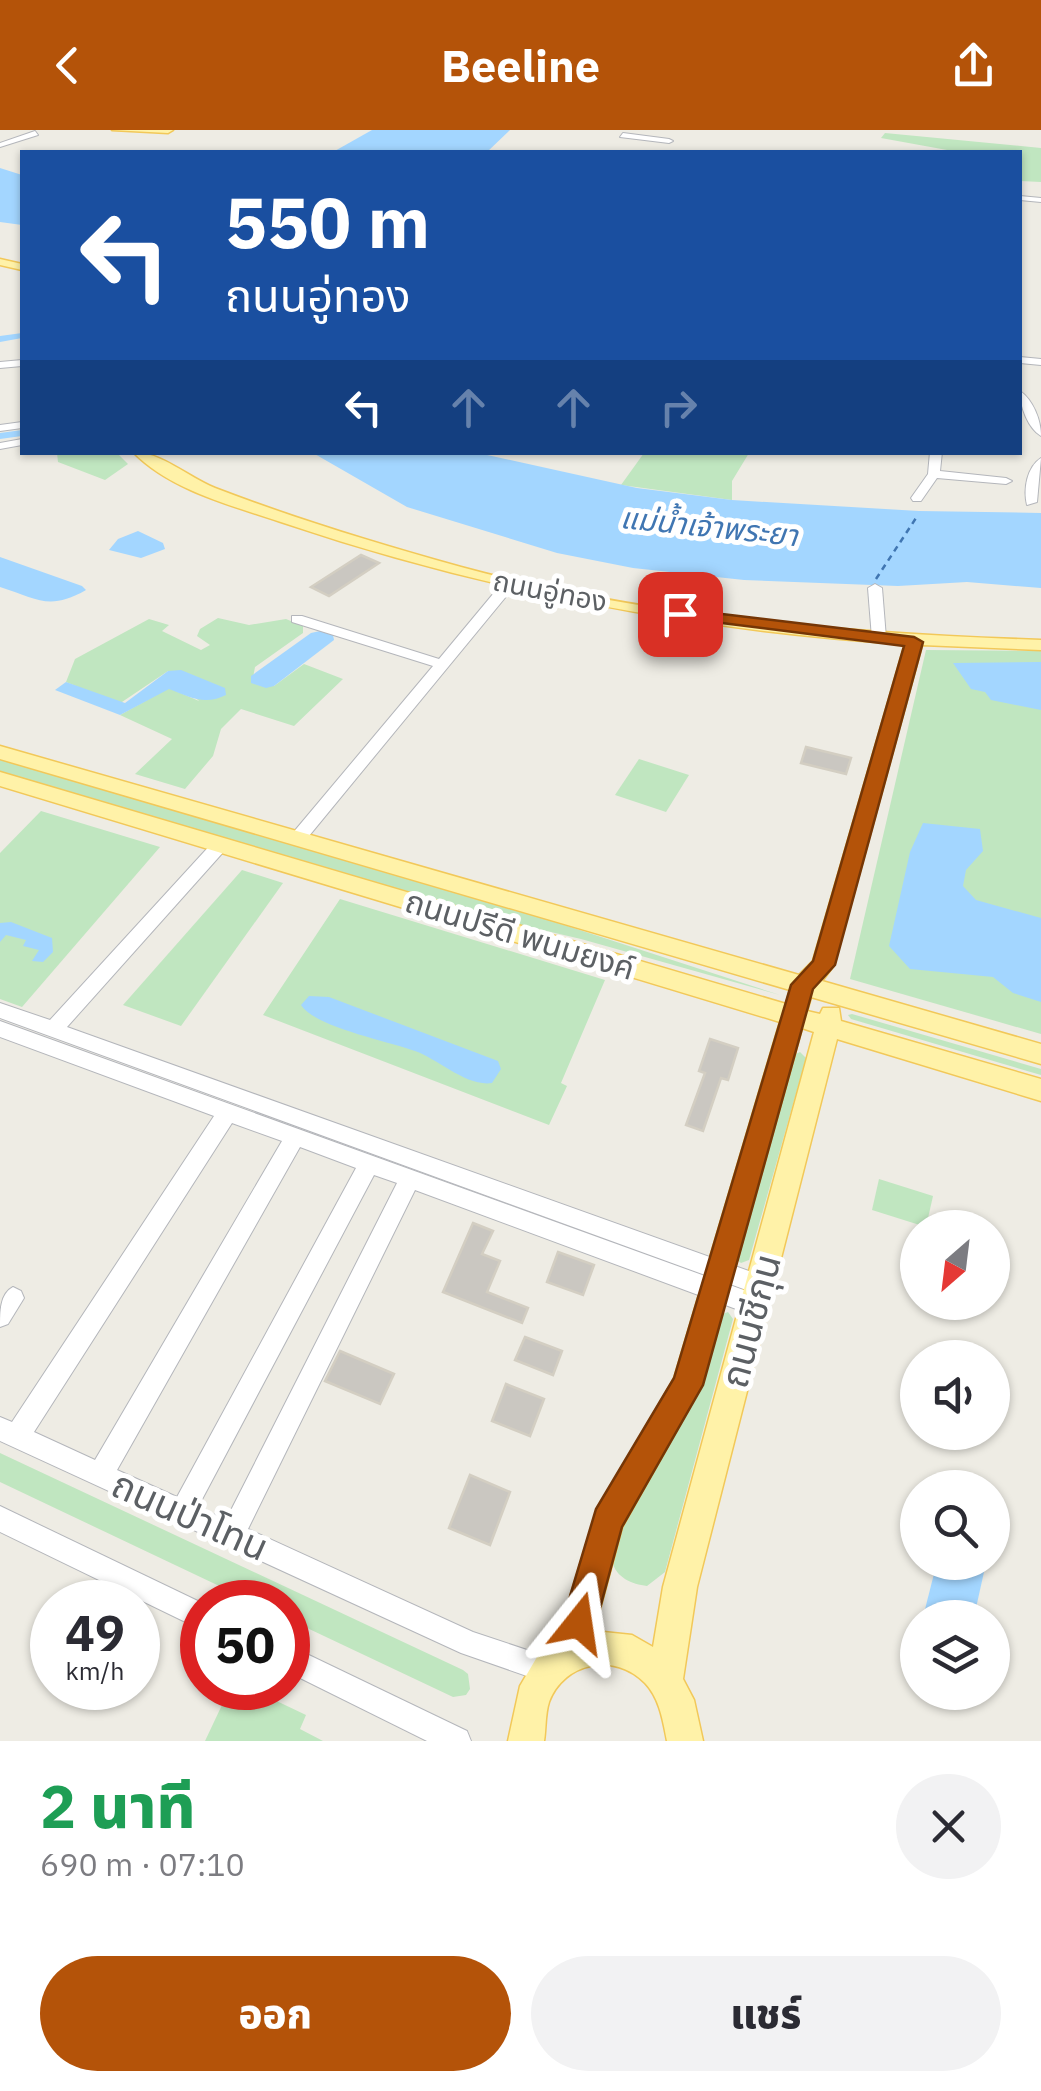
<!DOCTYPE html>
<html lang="th">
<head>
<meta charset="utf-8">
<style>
  body { margin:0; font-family:"IBM Plex Sans","Noto Sans Thai",sans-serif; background:#f2f2f3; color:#2b2b33; height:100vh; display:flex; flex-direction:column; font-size:38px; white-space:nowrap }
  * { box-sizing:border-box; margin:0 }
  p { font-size:32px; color:#7c7c81 }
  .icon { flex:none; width:55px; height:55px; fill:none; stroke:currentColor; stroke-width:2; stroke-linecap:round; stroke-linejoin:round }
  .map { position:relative; height:1611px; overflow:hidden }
  .sheet { display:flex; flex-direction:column; background:#fff; flex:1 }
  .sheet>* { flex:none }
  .banner { position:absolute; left:20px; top:20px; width:1002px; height:305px; border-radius:0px; box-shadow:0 2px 8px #0004; background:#1a4fa0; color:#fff; overflow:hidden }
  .needle { width:65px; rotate:208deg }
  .buttons { position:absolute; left:900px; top:1080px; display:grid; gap:20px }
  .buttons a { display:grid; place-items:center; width:110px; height:110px; border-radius:50%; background:#fff; box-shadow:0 2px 8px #0004; font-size:50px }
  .speed { position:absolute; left:30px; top:1450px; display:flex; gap:20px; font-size:50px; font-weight:700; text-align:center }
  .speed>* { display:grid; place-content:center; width:130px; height:130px; border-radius:50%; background:#fff; box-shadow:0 2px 8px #0004; line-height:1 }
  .speed small { font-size:25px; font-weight:400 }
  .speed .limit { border:15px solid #d22; background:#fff; color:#111 }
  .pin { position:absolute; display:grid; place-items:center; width:85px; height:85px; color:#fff; margin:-42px; border-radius:20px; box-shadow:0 5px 15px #0006 }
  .me { position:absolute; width:110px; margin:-55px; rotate:15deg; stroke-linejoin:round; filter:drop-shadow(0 0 8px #0008) }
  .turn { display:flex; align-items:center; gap:35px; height:210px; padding:0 40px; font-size:45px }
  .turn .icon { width:130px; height:130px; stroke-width:2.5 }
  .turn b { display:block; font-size:70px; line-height:85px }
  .lanes { display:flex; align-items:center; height:95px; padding:0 40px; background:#0003; justify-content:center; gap:50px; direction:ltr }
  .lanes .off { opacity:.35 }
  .round { display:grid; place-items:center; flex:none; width:105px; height:105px; border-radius:52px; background:#f2f2f3 }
  .head { display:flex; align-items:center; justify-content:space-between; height:170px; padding:0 40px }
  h1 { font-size:60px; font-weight:800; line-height:75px; color:#1e9e55 }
  .button { display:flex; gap:20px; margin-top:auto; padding:20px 40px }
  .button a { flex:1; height:115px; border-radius:60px; background:#b45309; color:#fff; font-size:40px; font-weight:800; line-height:115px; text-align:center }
  .button a+a { background:#f2f2f3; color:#2b2b33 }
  header { display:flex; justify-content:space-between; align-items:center; height:130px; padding:0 40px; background:#b45309; color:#fff; font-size:45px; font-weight:800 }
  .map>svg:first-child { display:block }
</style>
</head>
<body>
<header><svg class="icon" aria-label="back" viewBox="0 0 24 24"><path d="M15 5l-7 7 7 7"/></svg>Beeline<svg class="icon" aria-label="share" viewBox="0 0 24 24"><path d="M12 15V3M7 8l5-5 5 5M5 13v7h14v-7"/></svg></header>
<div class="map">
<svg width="1041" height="1611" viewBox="0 0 1041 1611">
  <rect width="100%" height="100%" fill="#eeece4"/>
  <g fill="#c0e6c0">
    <polygon points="885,3 1041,18 1041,52 1020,51 1020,22 958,22 881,8"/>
    <polygon points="57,323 117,323 128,334 105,350 58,332"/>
    <polygon points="644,323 749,323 732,351 732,370 621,355"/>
    <polygon points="218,488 249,495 286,489 303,496 303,503 255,537 252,553 274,556 304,534 343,549 294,596 241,579 221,599 213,626 185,659 135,644 172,609 120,585 169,558 199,571 168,541 119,574 66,552 75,529 149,489 169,495 162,501 201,520 210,515 197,506 200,499"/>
    <polygon points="926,520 1041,521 1041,904 850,849"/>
    <polygon points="0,629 521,781 780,865 581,809 482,786 0,644"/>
    <polygon points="639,629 689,645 666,682 615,665"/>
    <polygon points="41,681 160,717 22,877 0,869 0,723"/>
    <polygon points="242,740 283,753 181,896 123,875"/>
    <polygon points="340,769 605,850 561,953 567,956 549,995 263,885"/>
    <polygon points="852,884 1041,939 1041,945 851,889 848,885"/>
    <polygon points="800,922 806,928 749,1130 741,1133 737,1130 794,925"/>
    <polygon points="879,1049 933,1066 926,1097 872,1080"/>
    <path d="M728,1182L733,1189L665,1442L647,1456C632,1454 616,1448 612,1431C605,1397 676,1306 692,1274C706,1247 712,1214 720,1185Z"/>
    <polygon points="0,1323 463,1540 468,1544 470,1559 466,1565 453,1567 288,1489 288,1472 253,1472 0,1352"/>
    <polygon points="230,1558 249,1558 306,1585 300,1599 323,1611 205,1611"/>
  </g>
  <g fill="#a3d6ff">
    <polygon points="372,0 510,0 487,22 333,22"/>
    <polygon points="0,38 22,45 22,95 0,92"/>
    <polygon points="313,323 478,323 637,358 732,370 919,381 1041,383 1041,458 967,452 898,456 744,450 633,438 557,423 407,377"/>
    <polygon points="138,401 163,413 165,419 141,428 109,420 118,409"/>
    <path d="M0,427L82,456L86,460C49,481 38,469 0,457Z"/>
    <polygon points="320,501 333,505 334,510 274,556 266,558 251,553 251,546 311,503"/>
    <polygon points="1041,532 1041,580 991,570 985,562 971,559 953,533"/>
    <path d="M181,540L225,558L226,565C204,576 190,567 169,559L120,585L55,560L66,552L125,573L168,541Z"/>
    <polygon points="923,693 980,699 983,721 966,740 963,756 976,770 1041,788 1041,872 1013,863 993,847 910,839 889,816 910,722"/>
    <polygon points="11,792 52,808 53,822 43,832 32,831 39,820 23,816 26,810 6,805 0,812 0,793"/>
    <path d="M309,866L329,867L498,931L501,939L492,953C467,957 438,929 415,921C387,911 315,897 301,875Z"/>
    <polygon points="937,1432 986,1433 974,1487 923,1487"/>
  </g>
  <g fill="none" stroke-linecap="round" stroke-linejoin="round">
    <g fill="#a3d6ff" fill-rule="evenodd">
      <polygon points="22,203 22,208 0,212 0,206"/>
      <polygon points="22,300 22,306 0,309 0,303"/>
    </g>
    <polyline stroke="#4076b2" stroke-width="2.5" stroke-dasharray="6 5" stroke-linecap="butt" points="876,449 918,385"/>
  </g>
  <g fill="#cac7c1" stroke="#d3cec2" stroke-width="2.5">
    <polygon points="361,425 379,433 329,466 311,457"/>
    <polygon points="806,617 851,628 846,644 801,633"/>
    <polygon points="710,909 738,918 728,950 721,948 703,1001 686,995 705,943 699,941"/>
    <polygon points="473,1093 493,1101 482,1124 500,1131 487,1162 528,1178 522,1193 443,1162"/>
    <polygon points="558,1122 594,1135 583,1165 547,1152"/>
    <polygon points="525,1207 562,1221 553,1245 515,1230"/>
    <polygon points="340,1221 394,1244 380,1274 325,1251"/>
    <polygon points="506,1254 544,1269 530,1306 492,1291"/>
    <polygon points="470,1345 510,1362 490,1415 449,1398"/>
  </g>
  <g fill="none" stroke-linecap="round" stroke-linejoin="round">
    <g stroke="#b4b6bb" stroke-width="2">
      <g id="minor">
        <polygon points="35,1 38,5 0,17 0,13"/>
        <polygon points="623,3 669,9 673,11 669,13 620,7"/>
        <polygon points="1020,66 1041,68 1041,72 1020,70"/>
        <polygon points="1020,227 1041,229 1041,235 1020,233"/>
        <polygon points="22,230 22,236 0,238 0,232"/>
        <path d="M1020,261C1033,270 1041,290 1041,306C1028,298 1020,277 1020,261Z"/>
        <polygon points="22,292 22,298 0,301 0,295"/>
        <polygon points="22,309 22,315 0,319 0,313"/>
        <polygon points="930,322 942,322 940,341 1006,348 1012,351 1006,354 937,348 921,371 913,371 911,368 928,344"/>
        <path d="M1041,328L1037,372L1027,375C1023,359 1027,337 1041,328Z"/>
        <polygon points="508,451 514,455 513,458 304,712 292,712 290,708 292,704 433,536 292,492 292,486 302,486 439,529 503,452"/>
        <polygon points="875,454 882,458 886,508 879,512 872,508 868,458"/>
        <polygon points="220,709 228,715 226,719 67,897 760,1145 768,1148 771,1155 768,1162 760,1165 0,888 0,873 50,890 214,711"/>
        <path d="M0,891L763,1167L766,1175L763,1183L755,1186L415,1060L248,1399L473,1502L557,1530L560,1540L557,1550L547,1553L461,1523L0,1311V1287L12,1292L214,986L0,907ZM232,993L282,1011L95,1330L34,1302ZM300,1017L356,1038L177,1367L117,1340ZM374,1045L397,1053L226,1390L198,1377Z"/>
        <path d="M13,1157L21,1161L24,1168L8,1194L0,1197C0,1181 0,1164 13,1157Z"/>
        <polygon points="0,1376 202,1473 202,1500 0,1402"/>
        <polygon points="288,1515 467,1601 471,1611 427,1611 288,1542"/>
      </g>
    </g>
    <g stroke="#f2c859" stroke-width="3">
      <g id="major">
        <polygon points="112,0 173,0 168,3"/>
        <polygon points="0,129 22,134 22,140 0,135"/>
        <path d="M133,322C161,322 188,347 215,358C296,389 378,414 461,437C650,488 847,503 1041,510V520L922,515L834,835L822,851L1041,914V934L811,867L807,881L820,884L823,878H839L841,891L1041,949V971L837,909L697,1457L683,1549L694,1570L703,1611H667C663,1591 660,1569 645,1553C615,1522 564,1532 549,1572C545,1584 546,1599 544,1611H508L520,1556L537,1527L556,1513L597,1380L674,1249L780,892L0,656V642L786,874L790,860L0,629V616L799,845L813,831L905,514C692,500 486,461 284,393C234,376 171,361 133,322ZM802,898L814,902L663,1457L653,1517L632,1505L594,1501L622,1397L702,1255Z"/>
      </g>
    </g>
    <use href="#minor" fill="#fff" fill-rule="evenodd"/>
    <use href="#major" fill="#fff2a8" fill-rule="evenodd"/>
  </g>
  <polygon fill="#b45309" stroke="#753606" stroke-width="2.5" points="680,479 914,507 923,512 835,835 813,859 703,1255 622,1397 596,1493 591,1505 579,1510 567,1505 562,1493 596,1379 674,1248 791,855 813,831 904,516 674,487 671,484"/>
  <g text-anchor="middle" stroke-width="10" stroke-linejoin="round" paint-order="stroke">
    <g font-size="28" fill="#5c6064" stroke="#fff">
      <text transform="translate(550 461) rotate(11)" y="10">ถนนอู่ทอง</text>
    </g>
    <g font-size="30" font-style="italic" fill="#4076b2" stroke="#fff">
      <text transform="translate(709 397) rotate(6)" y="10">แม่น้ำเจ้าพระยา</text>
    </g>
    <g font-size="32" fill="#5c6064" stroke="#fff">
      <text transform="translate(520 805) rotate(17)" y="11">ถนนปรีดี พนมยงค์</text>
    </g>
    <g font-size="38" fill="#5c6064" stroke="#fff">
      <text transform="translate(751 1191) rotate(-75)" y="13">ถนนชีกุน</text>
      <text transform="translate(190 1386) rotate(24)" y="13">ถนนป่าโทน</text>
    </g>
  </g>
</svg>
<div class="buttons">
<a><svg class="needle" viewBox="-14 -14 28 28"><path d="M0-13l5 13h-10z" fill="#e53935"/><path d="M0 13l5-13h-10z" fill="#7c7c81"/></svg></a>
<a><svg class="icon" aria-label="sound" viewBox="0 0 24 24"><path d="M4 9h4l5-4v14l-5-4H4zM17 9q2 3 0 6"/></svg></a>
<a><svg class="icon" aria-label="search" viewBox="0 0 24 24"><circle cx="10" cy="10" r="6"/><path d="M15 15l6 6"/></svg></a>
<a><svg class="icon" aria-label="layers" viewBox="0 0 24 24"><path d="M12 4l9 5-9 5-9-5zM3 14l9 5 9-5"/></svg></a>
</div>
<div class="speed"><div>49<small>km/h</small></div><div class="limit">50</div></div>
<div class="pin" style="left:680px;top:484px;background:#d93025"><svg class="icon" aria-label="arrive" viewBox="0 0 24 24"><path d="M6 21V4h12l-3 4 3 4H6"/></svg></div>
<svg class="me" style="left:579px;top:1493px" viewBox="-20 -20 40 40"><path d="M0-17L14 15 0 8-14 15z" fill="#b45309" stroke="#fff" stroke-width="4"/></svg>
<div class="banner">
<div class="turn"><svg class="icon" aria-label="left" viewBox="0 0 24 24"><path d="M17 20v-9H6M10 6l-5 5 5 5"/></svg><div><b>550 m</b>ถนนอู่ทอง</div></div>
<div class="lanes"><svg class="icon" aria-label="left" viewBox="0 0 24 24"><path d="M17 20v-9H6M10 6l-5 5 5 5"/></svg><svg class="icon off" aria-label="ahead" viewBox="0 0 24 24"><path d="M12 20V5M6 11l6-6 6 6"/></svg><svg class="icon off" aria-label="ahead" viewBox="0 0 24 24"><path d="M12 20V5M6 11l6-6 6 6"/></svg><svg class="icon off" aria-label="right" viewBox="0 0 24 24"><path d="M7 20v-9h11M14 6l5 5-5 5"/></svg></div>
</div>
</div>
<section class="sheet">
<div class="head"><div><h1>2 นาที</h1><p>690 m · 07:10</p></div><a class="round"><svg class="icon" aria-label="close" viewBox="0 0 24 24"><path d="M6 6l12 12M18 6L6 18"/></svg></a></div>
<div class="button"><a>ออก</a><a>แชร์</a></div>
</section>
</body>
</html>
